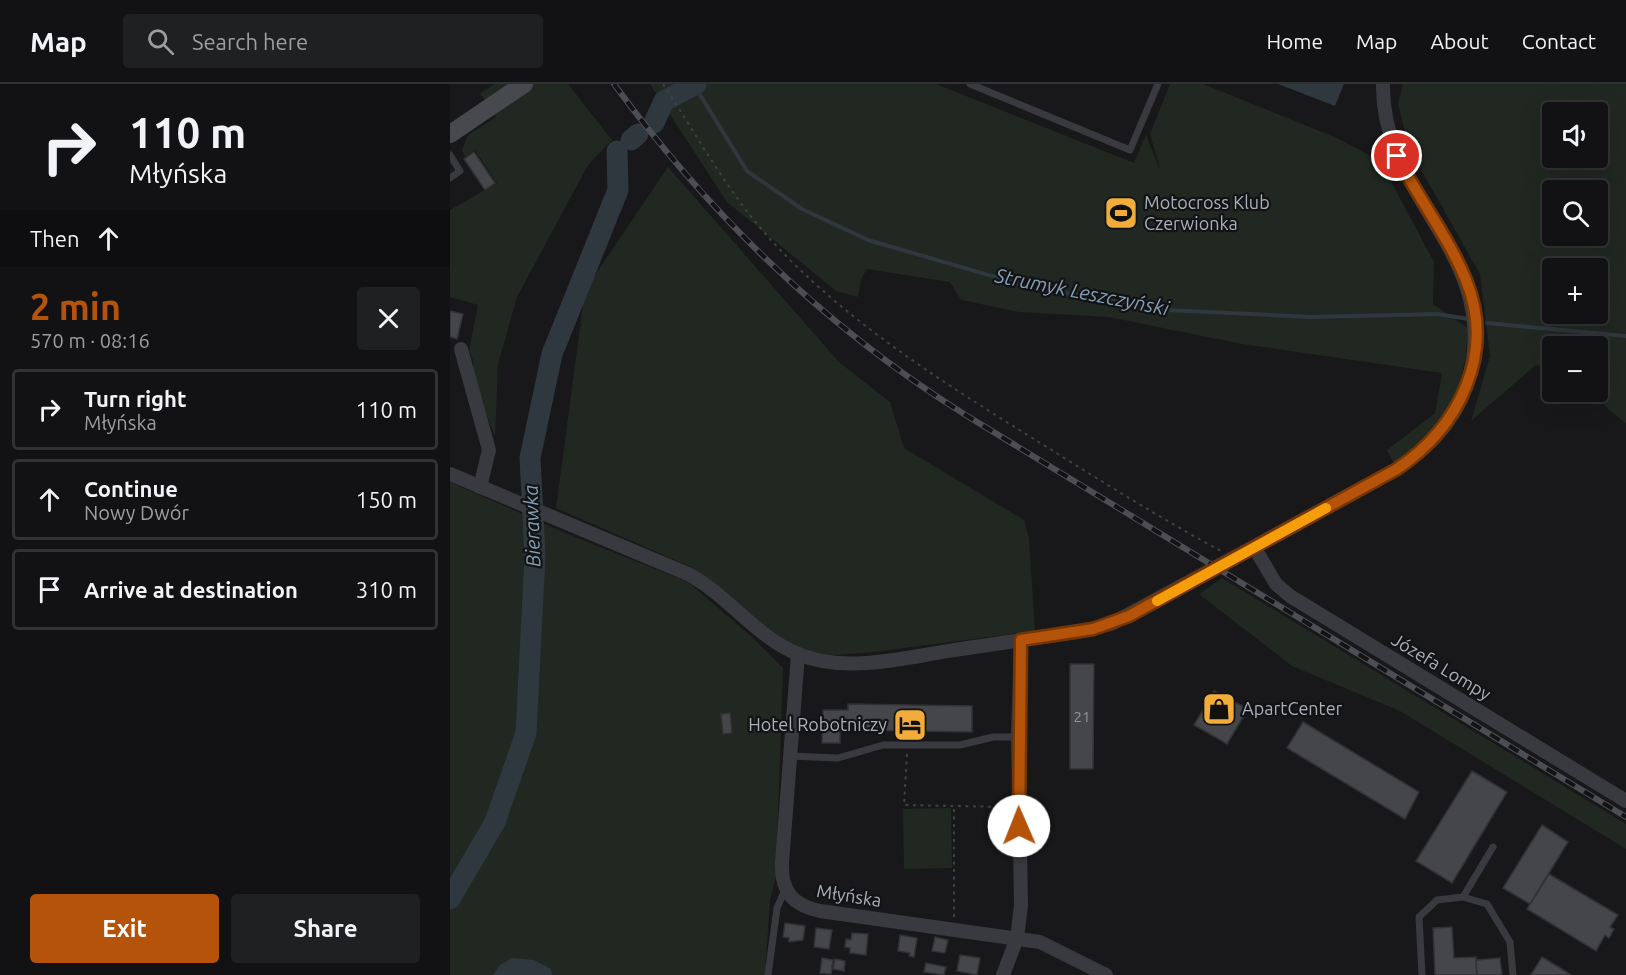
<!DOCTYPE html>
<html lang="en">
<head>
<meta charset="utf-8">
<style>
  body { margin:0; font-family:Ubuntu,sans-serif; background:#1f2022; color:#f1f3f6; height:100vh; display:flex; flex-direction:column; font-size:22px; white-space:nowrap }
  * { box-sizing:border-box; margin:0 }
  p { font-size:20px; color:#9c9ea0 }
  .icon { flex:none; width:33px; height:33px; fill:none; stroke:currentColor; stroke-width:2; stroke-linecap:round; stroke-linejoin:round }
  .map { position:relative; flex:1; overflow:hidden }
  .panel { display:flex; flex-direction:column; background:#121214; width:450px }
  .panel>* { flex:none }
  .top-card { background:#121214; color:#f1f3f6; overflow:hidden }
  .fabs { position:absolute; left:1092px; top:18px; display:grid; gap:12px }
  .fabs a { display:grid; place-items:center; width:66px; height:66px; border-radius:6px; background:#121214; box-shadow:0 6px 24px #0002,0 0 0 2px #313234; font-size:30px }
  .pin { position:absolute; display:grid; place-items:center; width:51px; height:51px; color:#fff; margin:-26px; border:3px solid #fff; border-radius:50%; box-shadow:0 2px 6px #0007 }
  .me { position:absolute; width:66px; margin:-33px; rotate:359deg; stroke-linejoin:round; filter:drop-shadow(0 0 4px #0008) }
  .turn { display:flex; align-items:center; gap:21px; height:126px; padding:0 30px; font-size:27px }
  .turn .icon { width:78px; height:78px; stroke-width:2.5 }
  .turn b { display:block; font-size:42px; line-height:51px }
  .then { display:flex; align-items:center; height:57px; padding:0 30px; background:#0003; gap:12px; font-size:22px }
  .round { display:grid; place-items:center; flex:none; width:63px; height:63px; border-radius:6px; background:#1f2022 }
  .summary { display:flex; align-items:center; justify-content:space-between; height:102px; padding:0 30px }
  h1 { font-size:36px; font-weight:700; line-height:45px; color:#b45309 }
  .action { display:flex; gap:12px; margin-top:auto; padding:12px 30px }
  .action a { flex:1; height:69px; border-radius:6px; background:#b45309; color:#fff; font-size:24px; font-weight:700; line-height:69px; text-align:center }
  .action a+a { background:#1f2022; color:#f1f3f6 }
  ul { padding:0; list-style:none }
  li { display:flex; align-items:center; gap:18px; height:81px; margin:0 12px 9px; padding:0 18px; border:3px solid #313234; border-radius:6px }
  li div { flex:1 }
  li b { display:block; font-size:22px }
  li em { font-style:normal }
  header { display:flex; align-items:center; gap:36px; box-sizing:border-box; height:84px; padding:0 30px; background:#121214; border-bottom:2px solid #313234 }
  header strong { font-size:28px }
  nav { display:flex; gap:33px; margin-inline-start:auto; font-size:21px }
  .search { width:420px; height:54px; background:#1f2022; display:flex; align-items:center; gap:15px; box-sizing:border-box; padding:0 21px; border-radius:6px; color:#9c9ea0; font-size:22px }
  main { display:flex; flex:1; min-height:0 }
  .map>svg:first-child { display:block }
</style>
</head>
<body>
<header>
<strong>Map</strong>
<div class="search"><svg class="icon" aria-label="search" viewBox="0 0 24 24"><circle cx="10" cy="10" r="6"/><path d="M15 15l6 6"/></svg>Search here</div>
<nav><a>Home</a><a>Map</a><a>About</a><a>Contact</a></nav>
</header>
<main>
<section class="panel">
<div class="top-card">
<div class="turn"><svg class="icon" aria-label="right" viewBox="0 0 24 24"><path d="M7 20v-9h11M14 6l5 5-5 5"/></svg><div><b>110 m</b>Młyńska</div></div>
<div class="then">Then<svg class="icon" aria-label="ahead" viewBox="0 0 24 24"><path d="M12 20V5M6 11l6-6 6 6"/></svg></div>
</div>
<div class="summary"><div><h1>2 min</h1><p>570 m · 08:16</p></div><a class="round"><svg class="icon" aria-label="close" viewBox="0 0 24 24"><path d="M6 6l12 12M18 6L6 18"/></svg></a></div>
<ul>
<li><svg class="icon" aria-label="right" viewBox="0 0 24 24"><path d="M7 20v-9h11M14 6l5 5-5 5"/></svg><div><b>Turn right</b><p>Młyńska</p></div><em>110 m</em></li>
<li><svg class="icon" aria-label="ahead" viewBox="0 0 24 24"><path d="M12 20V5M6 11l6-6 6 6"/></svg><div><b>Continue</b><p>Nowy Dwór</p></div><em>150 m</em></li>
<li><svg class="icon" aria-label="arrive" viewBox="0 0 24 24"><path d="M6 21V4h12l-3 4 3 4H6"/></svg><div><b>Arrive at destination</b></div><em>310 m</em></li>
</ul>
<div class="action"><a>Exit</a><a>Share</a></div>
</section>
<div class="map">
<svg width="1176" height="891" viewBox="0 0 1176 891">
  <rect width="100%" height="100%" fill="#18181a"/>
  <g fill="#202821" fill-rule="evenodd">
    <polygon points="45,0 118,0 162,56 138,81 67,213 48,280 45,353 24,299 23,276 19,267 28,221 0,213 0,126 47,99 25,66 15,73 12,66 18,51 46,33 30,9"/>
    <path d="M200,0H486L684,79L696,51L711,88L700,50L720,0H753L887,54L930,77L984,178L983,220L1018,244C1013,314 1002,339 944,380L937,366L985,329L992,289L792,260L659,233L569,228L511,216L500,198L417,185L411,195L408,213L386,207L277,118Z"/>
    <path d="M953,0H1176V339L1159,326L1144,308H1148V262H1102V285L1086,281L1021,337L1040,272L1030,190L960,66L948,20ZM1102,28H1148V74H1102ZM1102,106H1148V152H1102ZM1102,184H1148V230H1102Z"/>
    <polygon points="218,83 389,278 440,318 454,364 574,436 579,454 585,547 424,568 371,572 350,565 310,541 241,483 106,424 135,206"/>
    <polygon points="0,398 120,451 238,498 302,553 333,584 326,792 320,816 315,891 0,891"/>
    <polygon points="772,494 1176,740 1176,765 950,627 842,582 749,510"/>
    <polygon points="501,724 502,784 454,785 453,725"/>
  </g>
  <g fill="#2e383e">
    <polygon points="828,0 894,0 885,22"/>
    <polygon points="62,874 84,876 101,885 102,891 43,891 50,881"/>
  </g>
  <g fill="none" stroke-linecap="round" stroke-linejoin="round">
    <g stroke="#2e383e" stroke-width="4">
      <polyline points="244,1 297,87 352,125 418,156 580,203 716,226 861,233 988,230 1018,235"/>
      <polyline points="1037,239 1176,252"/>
    </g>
    <g stroke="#2e383e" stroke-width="21">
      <polyline points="204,39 214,17 246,0"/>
      <polyline points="181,56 188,50"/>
      <polyline points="0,815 45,738 76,649 85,472 80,374 102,270 168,106 167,67"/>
    </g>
  </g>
  <g fill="#44464a" stroke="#323236" stroke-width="1.5">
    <polygon points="24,68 45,99 35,106 14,75"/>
    <polygon points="0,227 13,230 7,255 0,253"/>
    <polygon points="620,580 644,580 643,685 620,685"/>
    <polygon points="764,607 798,625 777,660 744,641"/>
    <polygon points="398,620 522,622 522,648 398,646 398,637 390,637 390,659 372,659 373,626 398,626"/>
    <polygon points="280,629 282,649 273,650 271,630"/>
    <polygon points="853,638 969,708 955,735 837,664"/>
    <polygon points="1022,687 1057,708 1002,799 966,777"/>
    <polygon points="1092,741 1118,758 1080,820 1053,804"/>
    <polygon points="1099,790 1168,831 1160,843 1164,845 1159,854 1155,851 1146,867 1077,825"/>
    <polygon points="335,839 355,842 353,856 339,858 339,854 333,853"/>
    <polygon points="1002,843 1004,874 1026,873 1027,891 985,891 983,844"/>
    <polygon points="366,844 382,846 379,865 364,863"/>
    <polygon points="402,849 418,850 416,871 400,869 400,864 395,863 396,855 401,856"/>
    <polygon points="450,851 467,854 464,873 459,872 460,869 448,867"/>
    <polygon points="485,853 498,856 495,869 482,867"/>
    <polygon points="510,871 530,874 527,891 507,887"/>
    <polygon points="1092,873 1110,884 1121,891 1081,891"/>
    <polygon points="372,874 383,876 381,890 370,889"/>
    <polygon points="1050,874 1052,891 1027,891 1026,876"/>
    <polygon points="385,875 395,877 394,887 383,885"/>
    <polygon points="476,879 496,883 494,891 474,888"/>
  </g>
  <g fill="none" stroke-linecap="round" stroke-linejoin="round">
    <g stroke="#3f4146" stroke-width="2" stroke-dasharray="3 4.5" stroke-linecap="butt">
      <path d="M213,0C248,53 278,109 321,156C397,239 497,301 592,360C651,397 710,434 771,467"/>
      <polyline points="457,670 454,721 557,723"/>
      <polyline points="504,833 504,722"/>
    </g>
    <g stroke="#393a3f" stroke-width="7">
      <polyline points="520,0 680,66 708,0"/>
      <polyline points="0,71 10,87 0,94"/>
      <polyline points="340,672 388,674 433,661 510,661 543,653 568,653"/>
      <polyline points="1013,813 1037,820 1060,858 1063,891"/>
      <polyline points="318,891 327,824 335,806"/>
      <polyline points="972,891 969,833 987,816 1013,813 1043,763"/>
    </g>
    <g stroke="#393a3f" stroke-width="14">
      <polyline points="11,265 39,366 30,403"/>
      <path d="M0,390L238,490C278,511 306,553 348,570C398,591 460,572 511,565C552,559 592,553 633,547L661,540L947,385C982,362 1010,332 1020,290C1049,168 931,114 933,0"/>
      <polyline points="804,463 826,500 840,512 1176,717"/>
      <path d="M348,570L332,779C331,807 342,821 370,827L590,858L656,891"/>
      <polyline points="553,891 567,854 571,822 568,653 571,556"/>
    </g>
    <polyline stroke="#47494f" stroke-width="18" points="0,50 74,0"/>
    <g stroke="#4c4e54" stroke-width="6">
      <path id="rail" d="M164,0C259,130 377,244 514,330L1176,733"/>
    </g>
    <use href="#rail" stroke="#131315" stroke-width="4" stroke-dasharray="11" stroke-linecap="butt"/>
  </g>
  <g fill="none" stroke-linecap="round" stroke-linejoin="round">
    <g stroke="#753606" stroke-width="15">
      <path id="route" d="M569,742L571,556L643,545L679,532L947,385C1009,343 1046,270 1016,196C998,152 968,114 947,72"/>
    </g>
    <use href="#route" stroke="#b45309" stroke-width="10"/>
    <polyline stroke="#f59e0b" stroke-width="10" points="707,517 876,424"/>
  </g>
  <defs>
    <g id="stadium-square" transform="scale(1.725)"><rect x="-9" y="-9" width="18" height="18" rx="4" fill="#f2ac39" stroke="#131315"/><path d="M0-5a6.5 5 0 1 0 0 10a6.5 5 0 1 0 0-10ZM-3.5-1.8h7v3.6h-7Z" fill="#111"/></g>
    <g id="shop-square" transform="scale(1.725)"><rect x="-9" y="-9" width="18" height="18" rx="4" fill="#f2ac39" stroke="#131315"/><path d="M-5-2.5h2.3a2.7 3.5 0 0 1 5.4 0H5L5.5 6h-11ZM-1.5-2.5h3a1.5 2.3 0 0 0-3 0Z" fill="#111"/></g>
    <g id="hotel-square" transform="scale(1.725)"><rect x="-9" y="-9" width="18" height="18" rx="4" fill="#f2ac39" stroke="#131315"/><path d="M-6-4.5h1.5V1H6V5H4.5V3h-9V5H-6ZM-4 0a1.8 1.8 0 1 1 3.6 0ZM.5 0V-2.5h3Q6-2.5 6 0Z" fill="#111"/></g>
  </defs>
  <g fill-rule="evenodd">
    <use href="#stadium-square" x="671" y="129"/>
    <use href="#shop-square" x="769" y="625"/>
    <use href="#hotel-square" x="460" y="641"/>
  </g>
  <g text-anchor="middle" stroke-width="4.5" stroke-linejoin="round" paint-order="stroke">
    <g font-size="15" fill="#90969e">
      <text x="632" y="638">21</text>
    </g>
    <g font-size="18" fill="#aab0ba" stroke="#131315" text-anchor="start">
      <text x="694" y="125">Motocross Klub<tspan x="694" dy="21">Czerwionka</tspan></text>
      <text x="792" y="631">ApartCenter</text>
      <text x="437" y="647" text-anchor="end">Hotel Robotniczy</text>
    </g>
    <g font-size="18" fill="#aab0ba" stroke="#131315">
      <text transform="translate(991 583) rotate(31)" y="6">Józefa Lompy</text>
      <text transform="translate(399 812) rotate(9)" y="6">Młyńska</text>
    </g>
    <g font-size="20" font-style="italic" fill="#829fb4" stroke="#131315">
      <text transform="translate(632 208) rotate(11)" y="7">Strumyk Leszczyński</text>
      <text transform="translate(82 442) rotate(-92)" y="7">Bierawka</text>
    </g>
  </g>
</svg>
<div class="fabs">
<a><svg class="icon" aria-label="sound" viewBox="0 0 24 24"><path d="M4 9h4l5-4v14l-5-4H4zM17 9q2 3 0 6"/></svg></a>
<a><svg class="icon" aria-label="search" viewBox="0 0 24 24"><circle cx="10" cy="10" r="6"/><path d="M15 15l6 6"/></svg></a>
<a>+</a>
<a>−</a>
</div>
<div class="pin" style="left:947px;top:72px;background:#d93025"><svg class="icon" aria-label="arrive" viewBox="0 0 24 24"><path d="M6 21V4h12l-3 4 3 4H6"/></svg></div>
<svg class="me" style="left:569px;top:742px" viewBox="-20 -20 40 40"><circle r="19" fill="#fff"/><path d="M0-13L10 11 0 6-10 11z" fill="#b45309"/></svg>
</div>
</main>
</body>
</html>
